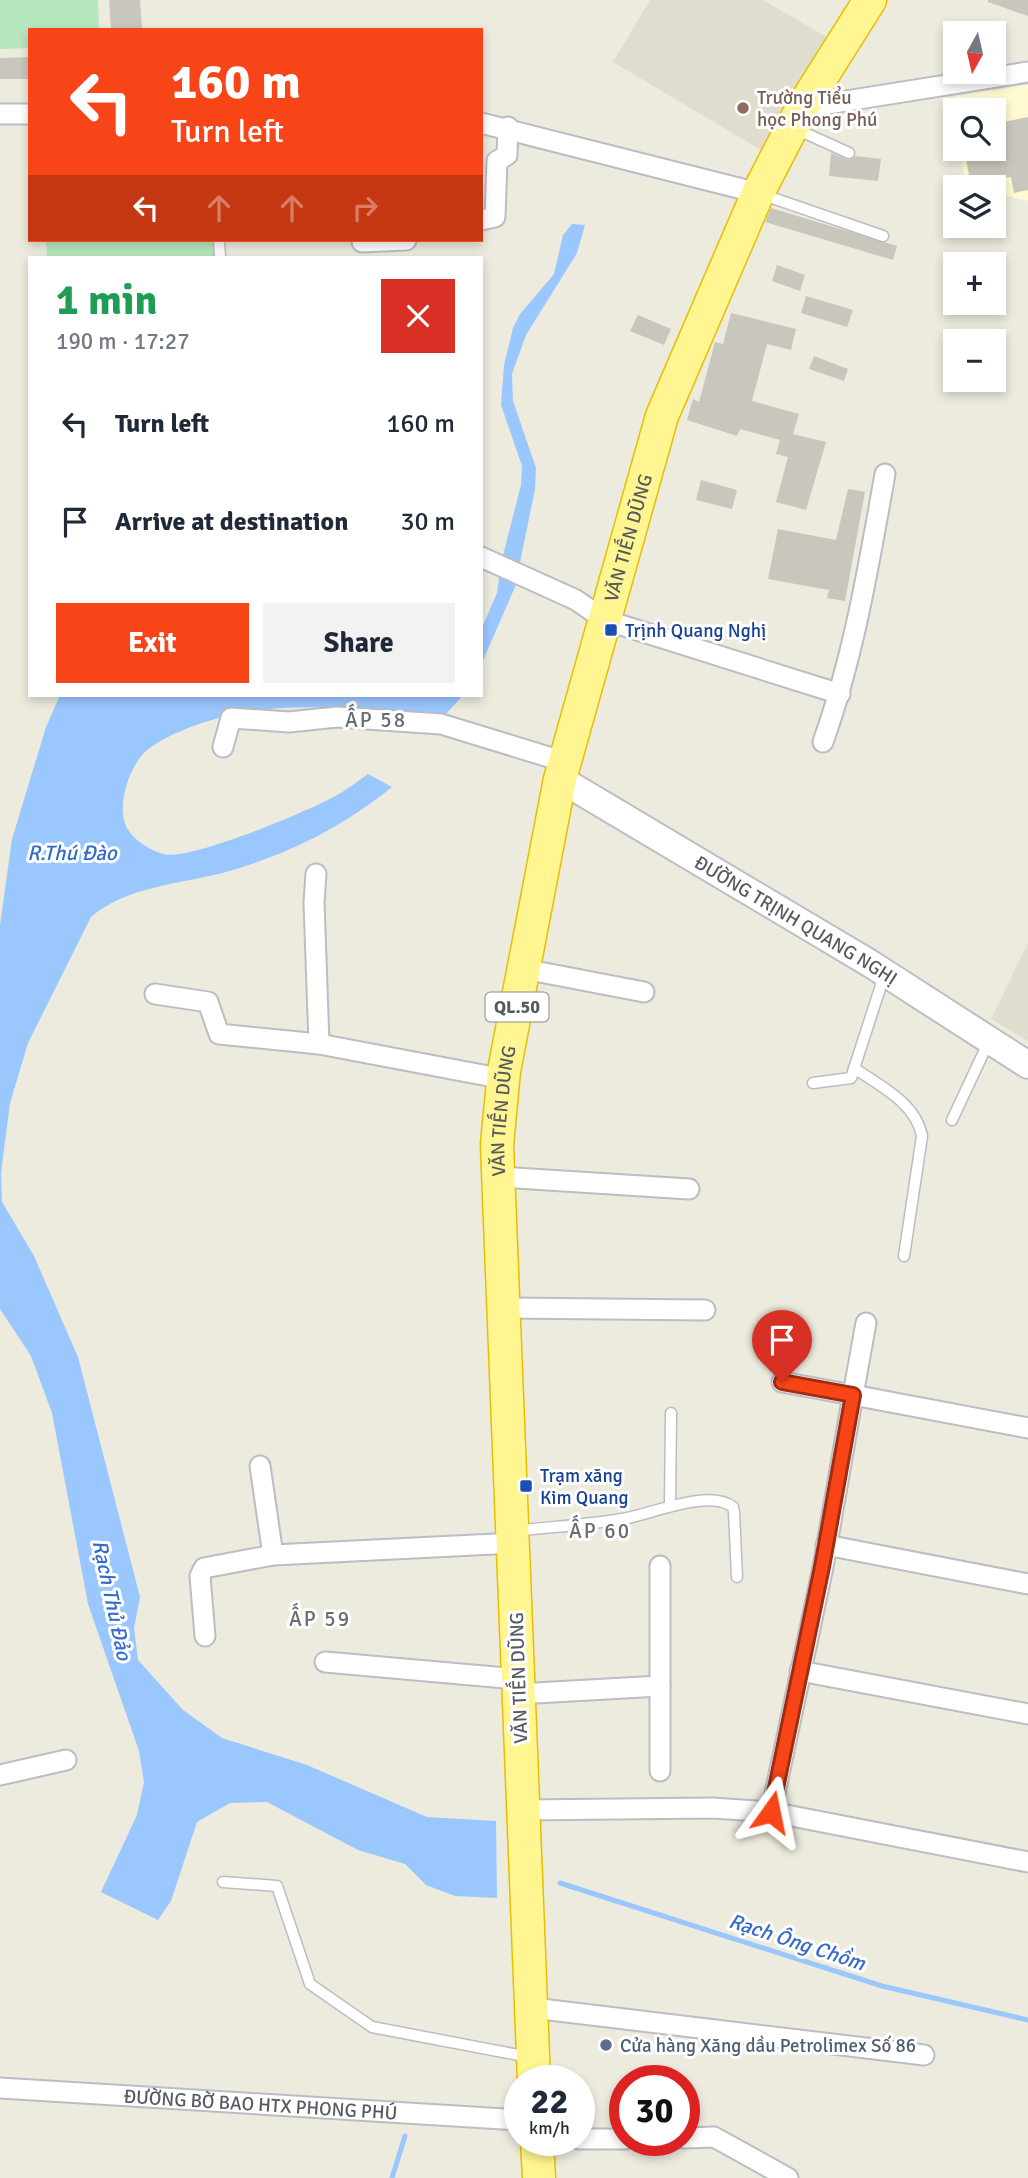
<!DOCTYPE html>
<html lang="en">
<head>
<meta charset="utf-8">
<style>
  body { margin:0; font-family:Signika,sans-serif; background:#f2f2f3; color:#1f2937; height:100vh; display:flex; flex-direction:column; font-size:26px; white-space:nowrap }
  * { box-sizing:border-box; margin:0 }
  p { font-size:23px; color:#747a83 }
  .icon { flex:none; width:38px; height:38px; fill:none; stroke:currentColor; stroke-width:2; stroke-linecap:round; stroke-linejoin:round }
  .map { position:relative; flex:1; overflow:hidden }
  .drawer { position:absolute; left:28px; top:256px; width:455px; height:441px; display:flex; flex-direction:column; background:#fff; border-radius:0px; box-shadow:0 4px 10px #0003 }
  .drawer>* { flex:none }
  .banner { position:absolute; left:28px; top:28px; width:455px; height:214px; border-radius:0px; box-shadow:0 4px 10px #0003; background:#f84518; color:#fff; overflow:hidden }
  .needle { width:46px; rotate:188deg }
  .controls { position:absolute; left:943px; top:21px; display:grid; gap:14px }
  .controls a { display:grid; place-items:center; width:63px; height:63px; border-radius:0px; background:#fff; box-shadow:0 4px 10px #0003; font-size:35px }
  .speed { position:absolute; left:504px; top:2065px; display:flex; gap:14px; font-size:35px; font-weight:700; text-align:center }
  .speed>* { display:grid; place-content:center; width:91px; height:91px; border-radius:50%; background:#fff; box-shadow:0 4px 10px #0003; line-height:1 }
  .speed small { font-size:18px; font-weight:400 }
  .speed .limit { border:10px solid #d22; background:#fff; color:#111 }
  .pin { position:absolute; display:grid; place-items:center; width:60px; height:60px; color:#fff; margin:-72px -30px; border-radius:50% 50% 50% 0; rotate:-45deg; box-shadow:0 0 7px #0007 }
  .pin .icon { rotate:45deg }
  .me { position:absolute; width:77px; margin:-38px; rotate:12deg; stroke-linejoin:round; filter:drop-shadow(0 0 5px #0008) }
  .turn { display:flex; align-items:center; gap:24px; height:147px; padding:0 28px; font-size:32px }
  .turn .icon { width:91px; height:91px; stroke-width:2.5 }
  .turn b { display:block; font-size:49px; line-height:60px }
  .lanes { display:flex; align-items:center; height:66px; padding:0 28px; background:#0003; justify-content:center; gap:35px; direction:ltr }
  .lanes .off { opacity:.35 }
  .round { display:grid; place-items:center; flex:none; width:74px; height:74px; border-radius:0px; background:#f2f2f3 }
  .headline { display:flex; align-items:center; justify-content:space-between; height:119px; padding:0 28px }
  h1 { font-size:42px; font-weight:700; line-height:52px; color:#1e9e55 }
  .primary-button { display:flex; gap:14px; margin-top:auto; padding:14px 28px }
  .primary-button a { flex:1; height:80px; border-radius:0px; background:#f84518; color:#fff; font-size:28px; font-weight:700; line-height:80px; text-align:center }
  .primary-button a+a { background:#f2f2f3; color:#1f2937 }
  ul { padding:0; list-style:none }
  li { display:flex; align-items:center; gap:21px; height:98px; padding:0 28px }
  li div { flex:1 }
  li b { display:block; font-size:26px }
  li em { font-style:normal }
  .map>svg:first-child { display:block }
</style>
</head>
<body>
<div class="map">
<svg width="1028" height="2178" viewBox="0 0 1028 2178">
  <rect width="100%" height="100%" fill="#ecebde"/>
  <polygon fill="#fffad0" points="1028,85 1028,201 994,193 994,187 965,185 960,149 994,149 994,110 956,110 955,114 953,97"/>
  <g fill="#dfddce">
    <polygon points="650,0 763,0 835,42 768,154 613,62"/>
    <polygon points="1028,943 1028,1041 991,1019"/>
  </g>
  <g fill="#b7e7bd">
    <polygon points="0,0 98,0 99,30 30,30 30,48 0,49"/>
    <polygon points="46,240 217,240 218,257 47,257"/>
  </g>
  <g fill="#9bc7ff">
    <polygon points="572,224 585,225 577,253 526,335 512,374 513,401 536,468 535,489 515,587 481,665 481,630 497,593 501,563 521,485 522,466 501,405 504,365 513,328 520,314 554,274 563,235"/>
    <path d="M60,695H463L446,714C371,712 292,698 219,718C196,724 164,736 146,751C130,766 119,799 124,820C128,837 147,849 163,854C187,862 312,810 337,795C348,789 358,781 368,774L392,787C341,828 289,854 226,872C181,884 127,886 91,917L28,1043L10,1103L1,1173L2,1202L34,1256L78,1357L140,1597L134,1628L138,1660L183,1710L222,1738L307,1765L427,1817L496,1821L497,1898L455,1896L426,1885L405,1864L358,1850L267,1802L230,1803L197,1822L171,1901L158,1920L101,1892L137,1815L144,1782L139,1751L88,1604L52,1413L31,1356L0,1309V925L12,839L46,727Z"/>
  </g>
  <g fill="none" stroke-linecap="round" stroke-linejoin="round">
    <g stroke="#9bc7ff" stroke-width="5">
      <polyline points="560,1883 882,1986 1028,2020"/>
      <polyline points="392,2178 405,2136"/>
    </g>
  </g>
  <g fill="#c9c7bd">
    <polygon points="109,0 140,0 142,30 111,30"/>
    <polygon points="988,0 1028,0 1028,16 988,2"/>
    <polygon points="30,57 30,79 0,79 0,58"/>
    <polygon points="1028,117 1028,190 1014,193 1011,177 971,185 964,149 994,149 994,124"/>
    <polygon points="831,153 849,160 856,156 881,159 878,181 829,176"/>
    <polygon points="771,208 897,246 893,260 765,222"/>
    <polygon points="777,265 805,275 800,291 772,281"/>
    <polygon points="806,296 853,310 847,327 801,313"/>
    <polygon points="731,313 796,329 791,350 767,344 752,401 799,414 793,434 826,442 806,510 776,502 788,457 776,454 780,440 740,429 737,436 687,420 693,399 699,402 715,342 723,344"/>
    <polygon points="638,315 671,329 664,345 630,331"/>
    <polygon points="814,356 848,369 844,381 809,369"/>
    <polygon points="701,480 737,490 732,509 696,500"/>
    <polygon points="848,489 865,492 845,601 827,598 829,590 768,579 778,529 836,540"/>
  </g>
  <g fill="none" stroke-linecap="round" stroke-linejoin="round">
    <g stroke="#bbbdc4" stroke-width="13">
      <g id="service">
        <polyline points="796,129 849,153"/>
        <polyline points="761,194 883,236"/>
        <polyline points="219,240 220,257"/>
        <path d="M854,1068C880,1086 916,1103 922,1136L904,1256"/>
        <polyline points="813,1083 851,1078 885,973"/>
        <polyline points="952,1120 989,1041"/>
        <polyline points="670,1506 671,1413"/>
        <path d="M515,1531C550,1527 587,1525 622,1519C650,1515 708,1488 733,1507L734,1512L737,1577"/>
        <polyline points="223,1882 277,1886 310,1984 372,2027 529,2057"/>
      </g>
    </g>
    <g stroke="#bbbdc4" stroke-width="23">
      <g id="minor">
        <polyline points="802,108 1028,72"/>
        <polyline points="0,114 30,114"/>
        <polyline points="481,123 758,193"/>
        <polyline points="481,220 495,217 497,161 507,155 508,127"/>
        <polyline points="362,242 406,240"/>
        <polyline points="481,557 576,600 605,620 840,694"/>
        <path d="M823,742C854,655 869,564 885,474"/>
        <polyline points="223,747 231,718 289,722 337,717 441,724 565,762"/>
        <polyline points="316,874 314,902 319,1044 504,1079"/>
        <polyline points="524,969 644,992"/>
        <polyline points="155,994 208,1002 219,1034 319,1044"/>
        <polyline points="499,1177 689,1189"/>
        <polyline points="504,1308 705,1310"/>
        <polyline points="782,1382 853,1395 866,1323"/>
        <polyline points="260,1466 273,1555 515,1543"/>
        <polyline points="826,1545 1028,1584"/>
        <polyline points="205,1636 200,1576 204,1568 273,1555"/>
        <polyline points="325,1662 517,1679"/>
        <polyline points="800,1671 1028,1714"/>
        <polyline points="518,1694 660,1686 660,1566"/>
        <polyline points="660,1771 660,1686"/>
        <polyline points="0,1775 66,1760"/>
        <polyline points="523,1810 713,1808 771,1812 1028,1862"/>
        <polyline points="771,1812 823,1567 853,1395 1028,1428"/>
        <polyline points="533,2008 924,2055"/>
        <path id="s1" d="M0,2088L520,2120"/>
        <polyline points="684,2138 714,2137 788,2178"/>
        <polyline points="579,2139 625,2139"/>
      </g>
    </g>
    <g stroke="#bbbec6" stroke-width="30">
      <g id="secondary">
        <path id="s2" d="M560,779L871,964L1028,1065"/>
      </g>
    </g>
    <g stroke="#eabe00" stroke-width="35">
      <g id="trunk">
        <path id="s3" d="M534,2081L497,1145L504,1071L560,779L662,416L758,193L802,108L870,0"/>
        <polyline points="537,2140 539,2178"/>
      </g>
    </g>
    <use href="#service" stroke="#fff" stroke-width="10"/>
    <use href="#minor" stroke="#fff" stroke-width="19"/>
    <use href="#secondary" stroke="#fff" stroke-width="26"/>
    <use href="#trunk" stroke="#fff591" stroke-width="32"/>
  </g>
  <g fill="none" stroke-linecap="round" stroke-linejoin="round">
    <g stroke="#a12d10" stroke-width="18">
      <polyline id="route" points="771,1812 822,1567 853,1395 782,1382"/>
    </g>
    <use href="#route" stroke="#f84518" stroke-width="12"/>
  </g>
  <circle fill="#8d6e63" stroke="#fff" stroke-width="2.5" cx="743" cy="108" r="7"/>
  <g fill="#1a4fb4" stroke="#fff" stroke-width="2.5">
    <rect x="604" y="623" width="14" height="14" rx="3.5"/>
    <rect x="519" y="1479" width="14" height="14" rx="3.5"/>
  </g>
  <circle fill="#5c6f8a" stroke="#fff" stroke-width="2.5" cx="606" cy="2045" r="7"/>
  <g text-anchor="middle" stroke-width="6" stroke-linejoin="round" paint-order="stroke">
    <rect fill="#fff" stroke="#898c90" stroke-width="2" x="485.5" y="992.5" width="63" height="29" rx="5"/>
    <g font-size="18" font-weight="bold" fill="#575a61">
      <text x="517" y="1013">QL.50</text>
    </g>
    <g font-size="19" fill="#785e54" stroke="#fff" text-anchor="start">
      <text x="757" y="104">Trường Tiểu<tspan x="757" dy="22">học Phong Phú</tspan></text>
    </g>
    <g font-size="19" fill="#575a61" stroke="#fff">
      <text dy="7" stroke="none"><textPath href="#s3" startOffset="1559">VĂN TIẾN DŨNG</textPath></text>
      <text dy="7" stroke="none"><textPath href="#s2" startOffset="275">ĐƯỜNG TRỊNH QUANG NGHỊ</textPath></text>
      <text dy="7" stroke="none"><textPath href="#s3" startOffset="971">VĂN TIẾN DŨNG</textPath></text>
      <text transform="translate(518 1678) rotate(-92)" y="7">VĂN TIẾN DŨNG</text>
      <text dy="7" stroke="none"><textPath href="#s1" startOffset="261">ĐƯỜNG BỜ BAO HTX PHONG PHÚ</textPath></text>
    </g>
    <g font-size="19" fill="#164399" stroke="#fff" text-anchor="start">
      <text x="625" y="637">Trịnh Quang Nghị</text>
      <text x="540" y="1482">Trạm xăng<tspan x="540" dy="22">Kim Quang</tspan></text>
    </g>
    <g font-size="19" fill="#4e5e75" stroke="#fff" text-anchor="start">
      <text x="620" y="2052">Cửa hàng Xăng dầu Petrolimex Số 86</text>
    </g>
    <g font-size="21" letter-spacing="2" fill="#686c73" stroke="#fff">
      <text x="376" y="727">ẤP 58</text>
      <text x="600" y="1538">ẤP 60</text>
      <text x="320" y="1626">ẤP 59</text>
    </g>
    <g font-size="21" font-style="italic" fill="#346bcc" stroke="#fff">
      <text x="72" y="860">R.Thú Đào</text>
      <text transform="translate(112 1600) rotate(78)" y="7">Rạch Thủ Đảo</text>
      <text transform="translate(797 1942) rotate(18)" y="7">Rạch Ông Chồm</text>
    </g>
  </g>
</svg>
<div class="controls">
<a><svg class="needle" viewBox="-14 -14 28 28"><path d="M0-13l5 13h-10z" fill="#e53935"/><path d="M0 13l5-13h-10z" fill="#747a83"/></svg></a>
<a><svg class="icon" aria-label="search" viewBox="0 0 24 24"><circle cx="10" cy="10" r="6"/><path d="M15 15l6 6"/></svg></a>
<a><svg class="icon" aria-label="layers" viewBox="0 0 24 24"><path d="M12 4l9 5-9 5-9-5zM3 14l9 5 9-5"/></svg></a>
<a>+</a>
<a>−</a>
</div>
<div class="speed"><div>22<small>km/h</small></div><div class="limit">30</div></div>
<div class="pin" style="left:782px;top:1382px;background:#d93025"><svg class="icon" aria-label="arrive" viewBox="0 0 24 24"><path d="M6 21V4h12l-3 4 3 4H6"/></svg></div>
<svg class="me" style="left:771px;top:1812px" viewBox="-20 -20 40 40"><path d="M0-17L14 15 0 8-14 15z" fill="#f84518" stroke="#fff" stroke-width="4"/></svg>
<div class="banner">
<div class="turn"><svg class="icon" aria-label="left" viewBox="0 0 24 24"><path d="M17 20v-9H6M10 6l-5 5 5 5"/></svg><div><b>160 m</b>Turn left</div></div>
<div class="lanes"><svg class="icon" aria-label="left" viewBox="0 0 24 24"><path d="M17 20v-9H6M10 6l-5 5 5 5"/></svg><svg class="icon off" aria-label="ahead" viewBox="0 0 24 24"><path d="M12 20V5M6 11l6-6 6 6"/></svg><svg class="icon off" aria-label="ahead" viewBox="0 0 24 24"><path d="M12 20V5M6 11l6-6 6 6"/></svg><svg class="icon off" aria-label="right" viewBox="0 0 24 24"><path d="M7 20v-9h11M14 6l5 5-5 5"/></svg></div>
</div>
<section class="drawer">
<div class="headline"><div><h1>1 min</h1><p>190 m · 17:27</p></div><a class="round" style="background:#d93025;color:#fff"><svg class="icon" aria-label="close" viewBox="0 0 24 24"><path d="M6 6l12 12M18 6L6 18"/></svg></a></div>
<ul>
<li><svg class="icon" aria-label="left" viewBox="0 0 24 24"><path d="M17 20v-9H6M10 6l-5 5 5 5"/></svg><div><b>Turn left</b></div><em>160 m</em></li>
<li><svg class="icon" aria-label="arrive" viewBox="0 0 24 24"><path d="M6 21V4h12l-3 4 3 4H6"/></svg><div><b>Arrive at destination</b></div><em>30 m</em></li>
</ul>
<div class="primary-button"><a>Exit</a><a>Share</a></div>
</section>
</div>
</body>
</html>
